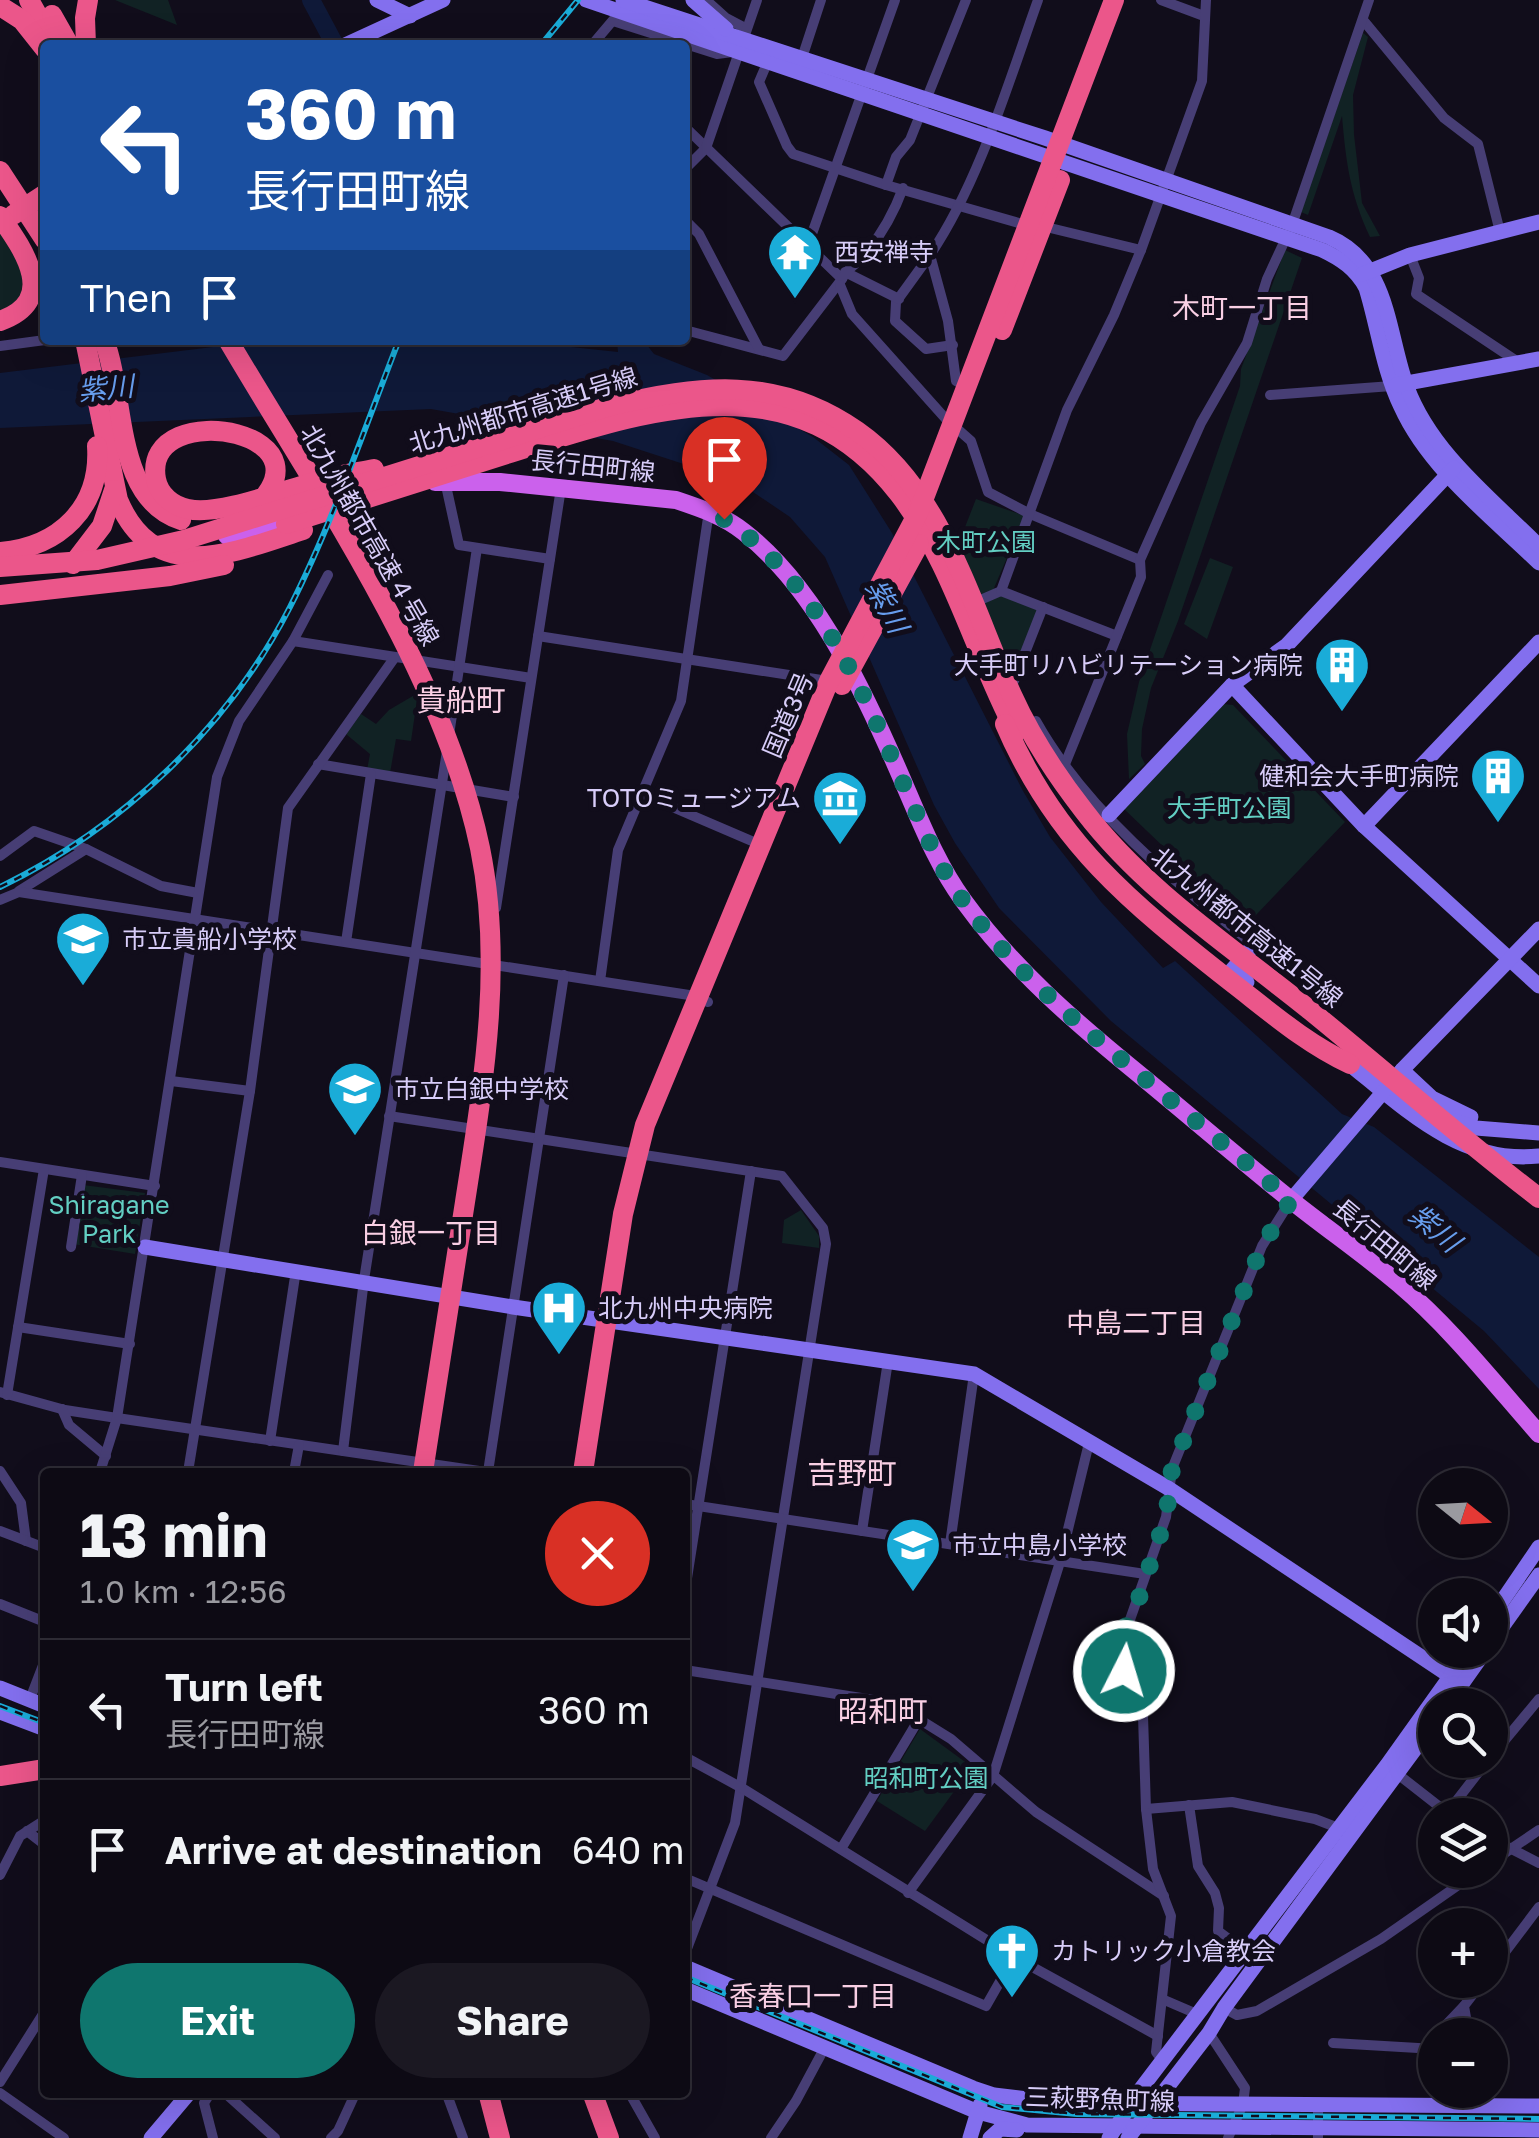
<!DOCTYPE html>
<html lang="en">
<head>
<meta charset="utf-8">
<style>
  body { margin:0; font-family:"Golos Text","Noto Sans JP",sans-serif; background:#1b1822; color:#f1f3f6; height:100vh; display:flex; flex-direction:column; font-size:38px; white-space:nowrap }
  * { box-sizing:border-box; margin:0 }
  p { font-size:32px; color:#9a9aa0 }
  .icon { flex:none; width:55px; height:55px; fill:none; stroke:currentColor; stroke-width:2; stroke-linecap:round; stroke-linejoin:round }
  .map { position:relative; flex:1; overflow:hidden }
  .side { position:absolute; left:40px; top:1468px; width:650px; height:630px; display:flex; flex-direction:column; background:#0d0a14; border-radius:10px; box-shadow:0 10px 40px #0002,0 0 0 2px #2d2b34 }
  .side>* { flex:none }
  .hud { position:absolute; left:40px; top:40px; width:650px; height:305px; border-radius:10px; box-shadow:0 10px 40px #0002,0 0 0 2px #2d2b34; background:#1a4fa0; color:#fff; overflow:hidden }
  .needle { width:65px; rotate:108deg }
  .buttons { position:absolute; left:1418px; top:1468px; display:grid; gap:20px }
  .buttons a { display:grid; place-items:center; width:90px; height:90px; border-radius:50%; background:#0d0a14; box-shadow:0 10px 40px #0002,0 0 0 2px #2d2b34; font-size:50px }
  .pin { position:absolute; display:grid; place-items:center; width:85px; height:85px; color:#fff; margin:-102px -42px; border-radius:50% 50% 50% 0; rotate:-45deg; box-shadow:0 0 10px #0007 }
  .pin .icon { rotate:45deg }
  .me { position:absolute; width:110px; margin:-55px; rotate:5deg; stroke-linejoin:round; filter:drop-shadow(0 0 8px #0008) }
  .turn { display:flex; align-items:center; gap:35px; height:210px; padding:0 40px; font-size:45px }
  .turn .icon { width:130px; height:130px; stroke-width:2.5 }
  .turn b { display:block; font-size:70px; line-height:85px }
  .then { display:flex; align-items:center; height:95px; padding:0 40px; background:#0003; gap:20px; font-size:38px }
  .round { display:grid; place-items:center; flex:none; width:105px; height:105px; border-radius:52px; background:#1b1822 }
  .head { display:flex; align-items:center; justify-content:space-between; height:170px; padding:0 40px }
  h1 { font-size:60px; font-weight:700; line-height:75px }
  .action { display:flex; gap:20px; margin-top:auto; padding:20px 40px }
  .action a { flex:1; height:115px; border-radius:60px; background:#0f766e; color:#fff; font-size:40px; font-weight:700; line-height:115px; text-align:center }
  .action a+a { background:#1b1822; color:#f1f3f6 }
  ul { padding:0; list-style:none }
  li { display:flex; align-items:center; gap:30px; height:140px; padding:0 40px; border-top:2px solid #2d2b34 }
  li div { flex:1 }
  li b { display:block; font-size:38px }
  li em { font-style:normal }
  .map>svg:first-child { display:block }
</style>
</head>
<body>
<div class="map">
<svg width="1539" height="2138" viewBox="0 0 1539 2138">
  <rect width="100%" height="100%" fill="#110d1b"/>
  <g fill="#112224">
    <polygon points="115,0 168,0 177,25"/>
    <path d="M1363,33L1368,37L1353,95L1354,135L1362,203L1380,236L1370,237C1350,194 1346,163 1342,116L1308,215L1301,212Z"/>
    <polygon points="0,233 23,257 23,297 0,314"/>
    <polygon points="1285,250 1302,258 1178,621 1151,688 1142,729 1141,756 1145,764 1129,779 1127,734 1139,682 1240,386 1241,369"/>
    <polygon points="976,499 1025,516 994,588 998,593 1039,610 1012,677 958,545"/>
    <polygon points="1210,558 1233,567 1207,639 1184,624"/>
    <polygon points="418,693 411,741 396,739 390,773 367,770 370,754 346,734 361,714 376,724 389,710"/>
    <polygon points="1223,704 1233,705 1345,822 1255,916 1241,906 1218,899 1123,808"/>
    <polygon points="83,1185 145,1193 135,1254 73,1244"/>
    <polygon points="801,1210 819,1236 819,1248 782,1243 784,1220"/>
    <polygon points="920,1729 972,1767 925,1831 877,1801"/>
  </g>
  <polygon fill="#0f1938" points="271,340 346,340 356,345 367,340 506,340 618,352 617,340 643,340 654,354 707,375 813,437 849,465 892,533 1023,791 1050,837 1101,902 1163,968 1175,961 1342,1114 1374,1127 1539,1257 1539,1389 1484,1331 1111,1021 999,908 955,843 934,805 825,557 790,517 753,492 702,470 613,441 431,409 0,428 0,373"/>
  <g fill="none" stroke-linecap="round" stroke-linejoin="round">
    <polyline stroke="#0f1938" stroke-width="18" points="311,0 335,45"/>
    <g stroke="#473e75" stroke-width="10">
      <polyline points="706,0 726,18 745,28"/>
      <polyline points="1161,0 1204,16"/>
      <polyline points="1363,20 1444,118 1478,144 1500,232"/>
      <polyline points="613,21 717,54 732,52"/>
      <polyline points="592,45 614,19"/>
      <polyline points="768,61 759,82 787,146 793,154 886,185 1026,225"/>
      <polyline points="801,61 821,0"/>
      <polyline points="685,127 842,279 783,356 685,330"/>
      <polyline points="685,169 706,148 757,0"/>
      <polyline points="886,185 896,157 910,140 966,0"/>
      <polyline points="685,220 699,234 759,349"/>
      <polyline points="1042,226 1141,250"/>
      <polyline points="808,245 895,0"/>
      <polyline points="930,255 896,302 895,321 926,349 953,345"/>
      <polyline points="1410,255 1419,278 1416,294 1518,362"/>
      <polyline points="845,272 899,299"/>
      <path d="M842,279C847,268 857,264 865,255C881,235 894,213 903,188"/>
      <polyline points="840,285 852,314 945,418 971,441 988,492 1030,514 1140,560"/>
      <polyline points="0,346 45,340"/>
      <path d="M966,386L956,381L948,321L930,255C979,183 1009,81 1038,0"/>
      <polyline points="1270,395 1392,386"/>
      <polyline points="445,481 459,545 550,559"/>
      <polyline points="971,604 1001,591"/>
      <polyline points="538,636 828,681"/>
      <polyline points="1117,636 1001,591 1067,410 1114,315 1141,250 1202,81 1206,0"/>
      <polyline points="293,641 531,678"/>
      <polyline points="1005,686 1014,681 1043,607"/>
      <path d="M1036,721C1087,812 1174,881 1254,945V949"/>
      <polyline points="449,735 477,548"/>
      <polyline points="318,764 514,797"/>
      <polyline points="1059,779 1141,577 1140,560 1201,423 1247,343 1267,279 1292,225 1369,0"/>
      <polyline points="642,794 761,845"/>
      <polyline points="0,856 34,831 86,849 161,886 198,893"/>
      <polyline points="19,891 86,849"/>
      <polyline points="0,900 19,892 689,995 708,1002"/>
      <polyline points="496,908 561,488"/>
      <polyline points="346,942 371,774"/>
      <polyline points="600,981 618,850 681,701 709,511"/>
      <polyline points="171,1081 250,1091"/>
      <polyline points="389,1116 782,1176 823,1228 826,1244 735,1823 685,1954"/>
      <polyline points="0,1162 155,1186"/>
      <polyline points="71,1247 82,1175"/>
      <polyline points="18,1327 130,1344"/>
      <polyline points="0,1392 65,1410 117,1418 486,1472"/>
      <polyline points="7,1395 44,1169"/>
      <polyline points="62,1409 69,1425 106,1456"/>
      <polyline points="270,1441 296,1270"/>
      <polyline points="343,1451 364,1280 447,751"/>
      <polyline points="0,1471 21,1503 26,1541"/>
      <polyline points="100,1472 117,1418 217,777 239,721 293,641 328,575"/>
      <polyline points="188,1472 250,1091 288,808 395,657"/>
      <polyline points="294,1472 299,1445"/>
      <polyline points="488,1472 564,975"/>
      <polyline points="685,1504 1145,1574"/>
      <polyline points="0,1531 45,1548"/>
      <polyline points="862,1531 888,1361"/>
      <polyline points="950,1544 974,1374"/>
      <polyline points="685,1591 751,1171"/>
      <polyline points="0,1604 45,1622"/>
      <polyline points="685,1670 893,1703 951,1739 1036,1812 1164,1896"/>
      <polyline points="30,1699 45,1660"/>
      <polyline points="685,1757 742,1788 1014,1957 1158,2036"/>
      <polyline points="1490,1758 1539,1699"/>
      <polyline points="1395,1772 1450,1815"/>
      <polyline points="1189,1805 1198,1866 1215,1893 1219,1908 1218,1931 1246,1952"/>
      <polyline points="1146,1809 1232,1802 1315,1819 1341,1829"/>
      <polyline points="1447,1813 1488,1760"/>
      <polyline points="27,1831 45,1845"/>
      <polyline points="1490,1838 1539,1863"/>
      <polyline points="841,1849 919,1719"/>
      <polyline points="1490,1863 1539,1830"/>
      <polyline points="0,1875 20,1836 45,1820"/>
      <polyline points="685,1878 986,2006 1014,1957"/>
      <polyline points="908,1893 993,1776 1060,1562 1089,1443"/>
      <polyline points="1490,1972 1539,1907"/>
      <polyline points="1162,1999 1197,2014"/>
      <polyline points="1224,2008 1237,2015 1257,2011 1381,1939 1480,1870"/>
      <polyline points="1209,2033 1245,2088 1243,2104 1228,2138"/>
      <polyline points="1441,2035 1444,2027 1464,2006"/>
      <polyline points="1469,2035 1464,2006 1484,1980"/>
      <polyline points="1333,2043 1435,2049"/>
      <polyline points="1162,2060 1156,2052 1171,1916 1153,1869 1146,1809 1143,1716 1123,1671 1119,1651 1166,1517 1172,1469 1262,1246 1291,1200"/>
      <polyline points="0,2082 45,2011"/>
      <polyline points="211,2092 204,2103 213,2138"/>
      <polyline points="224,2092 275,2138"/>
      <polyline points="446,2092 463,2138"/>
      <polyline points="629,2092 655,2138"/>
      <polyline points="0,2093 64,2138"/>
      <polyline points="1318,2106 1318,2138"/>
      <polyline points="331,2138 338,2131 356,2092"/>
      <polyline points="771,2138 796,2101 825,2047"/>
    </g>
    <g stroke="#836fee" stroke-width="15">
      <polyline points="377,0 410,16"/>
      <path d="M586,0L1322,250C1341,259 1356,269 1366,288C1378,327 1383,370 1401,407C1429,469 1491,516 1539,563"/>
      <path d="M623,0L1045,138L1329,237C1390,263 1387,332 1407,387C1431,452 1491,498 1539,546"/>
      <polyline points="693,0 726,29"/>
      <polyline points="345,45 443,0"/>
      <polyline points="1363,274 1410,255 1539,222"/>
      <polyline points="1396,385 1539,359"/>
      <polyline points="1232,685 1364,826 1539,986"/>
      <polyline points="1109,815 1232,685 1287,645 1454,468"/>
      <polyline points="1364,826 1539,642"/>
      <polyline points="1247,982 1232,970 1254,945"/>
      <path d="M1343,1059C1401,1105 1458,1165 1539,1156"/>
      <polyline points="1402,1070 1432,1098 1471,1117"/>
      <polyline points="1447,1119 1476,1128 1539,1133"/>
      <polyline points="1291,1200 1402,1070 1539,929"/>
      <polyline points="145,1247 513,1307 974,1374 1168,1488 1462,1684"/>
      <polyline points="1490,1619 1539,1547"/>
      <polyline points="1490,1644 1539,1575"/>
      <polyline points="0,1688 45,1706"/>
      <polyline points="1447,1705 1486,1650"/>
      <polyline points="0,1712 45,1729"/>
      <polyline points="685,1967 973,2088 994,2095 1060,2103 1539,2106"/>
      <polyline points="685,1989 978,2112 1027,2125 1539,2130"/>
      <polyline points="151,2138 190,2092"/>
      <polyline points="970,2138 980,2105"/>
      <polyline points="990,2138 1000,2129 1017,2130"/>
      <polyline points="1109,2138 1140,2090 1387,1765 1469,1650"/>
      <polyline points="1128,2138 1209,2033 1224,2008 1435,1722"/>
    </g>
    <g stroke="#cb61ec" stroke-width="18">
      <path d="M435,482H500L676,500C700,508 724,516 744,532C820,591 871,706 908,793C924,830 939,867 963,900C1013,969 1075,1022 1140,1075C1191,1117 1241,1160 1292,1201C1327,1229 1365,1255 1399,1284C1451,1328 1494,1383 1539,1434"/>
      <polyline points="227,536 298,517"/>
    </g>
    <g stroke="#eb568a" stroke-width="20">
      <polyline points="29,0 51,39"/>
      <polyline points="0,6 22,20 45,49"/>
      <polyline points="52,15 69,45"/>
      <polyline points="86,45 85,18 88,0"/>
      <polyline points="0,171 45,240"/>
      <polyline points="13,215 45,194"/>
      <path d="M0,216C23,249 60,300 0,321"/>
      <polyline points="1002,330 1060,180"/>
      <path d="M85,340L118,500C155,588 235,552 303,530"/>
      <path d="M104,340C126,396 113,498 181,520"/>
      <path d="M228,340C319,495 443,671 480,848C504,965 483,1086 465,1202C451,1292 437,1382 423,1472"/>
      <path d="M240,519C359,432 140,393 156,479C159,495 173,506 188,509C220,517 294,486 329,478C343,474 359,472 374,469"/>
      <path d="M286,524C360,501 435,477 510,453C648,410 793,357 899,494C953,564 975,655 1016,732"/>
      <path d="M0,552C59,547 101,508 97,446"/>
      <polyline points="73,564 102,526 114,490"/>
      <path d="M0,567L97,560L184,540L610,406C700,385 777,375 857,431C943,491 971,605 1012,695C1031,737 1056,775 1084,811C1146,892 1232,947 1311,1011C1387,1073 1461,1138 1539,1198"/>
      <polyline points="0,595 170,576 224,565"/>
      <polyline points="842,685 919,544"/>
      <path d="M1005,724C1056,843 1131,903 1230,981C1269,1011 1305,1043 1350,1064"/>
      <polyline points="583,1472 623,1214 645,1125 829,681 919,511 1114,0"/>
      <polyline points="0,1776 45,1769"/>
      <polyline points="488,2092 500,2138"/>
      <polyline points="592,2092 609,2138"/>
    </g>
    <g stroke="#1aacd8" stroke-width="6">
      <g id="rail">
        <polyline points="541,45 578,0"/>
        <path d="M0,887C122,828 228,728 290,607C332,524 365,427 399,340"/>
        <polyline points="0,1706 45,1723"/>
        <polyline points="685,1977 1002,2107 1077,2114 1539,2119"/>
      </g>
    </g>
    <use href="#rail" stroke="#110d1b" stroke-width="2.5" stroke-dasharray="8" stroke-linecap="butt"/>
  </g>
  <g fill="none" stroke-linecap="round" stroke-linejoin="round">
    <path stroke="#0f766e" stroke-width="18" stroke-dasharray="0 32.4" d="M724,519C816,578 865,695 907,792C924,829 938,866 962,899C1011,968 1075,1021 1139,1074C1190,1116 1240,1158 1291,1200L1262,1246L1172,1469L1166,1517L1139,1598L1121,1637L1119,1651L1124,1671"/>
  </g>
  <defs>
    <g id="temple-pin" transform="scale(2.875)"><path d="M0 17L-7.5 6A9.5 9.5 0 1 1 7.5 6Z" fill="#1aacd8" stroke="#110d1b"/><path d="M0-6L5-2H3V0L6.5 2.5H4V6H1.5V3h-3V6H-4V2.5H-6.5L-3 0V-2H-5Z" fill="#fff"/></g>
    <g id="building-pin" transform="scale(2.875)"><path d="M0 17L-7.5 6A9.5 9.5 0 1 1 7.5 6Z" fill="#1aacd8" stroke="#110d1b"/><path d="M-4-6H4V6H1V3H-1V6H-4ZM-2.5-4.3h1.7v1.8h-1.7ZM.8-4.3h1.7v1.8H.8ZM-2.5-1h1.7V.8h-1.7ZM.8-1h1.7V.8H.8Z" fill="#fff"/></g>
    <g id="museum-pin" transform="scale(2.875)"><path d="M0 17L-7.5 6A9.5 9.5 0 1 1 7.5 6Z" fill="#1aacd8" stroke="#110d1b"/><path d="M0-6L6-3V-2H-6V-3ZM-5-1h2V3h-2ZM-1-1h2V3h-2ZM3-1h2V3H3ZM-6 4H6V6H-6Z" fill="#fff"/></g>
    <g id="school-pin" transform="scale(2.875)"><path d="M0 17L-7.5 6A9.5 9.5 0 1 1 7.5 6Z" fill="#1aacd8" stroke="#110d1b"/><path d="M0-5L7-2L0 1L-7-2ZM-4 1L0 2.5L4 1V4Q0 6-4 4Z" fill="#fff"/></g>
    <g id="hospital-pin" transform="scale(2.875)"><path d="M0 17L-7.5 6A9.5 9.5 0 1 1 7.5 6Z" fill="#1aacd8" stroke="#110d1b"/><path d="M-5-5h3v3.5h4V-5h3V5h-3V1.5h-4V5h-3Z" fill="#fff"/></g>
    <g id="church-pin" transform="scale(2.875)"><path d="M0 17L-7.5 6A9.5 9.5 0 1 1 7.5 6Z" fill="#1aacd8" stroke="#110d1b"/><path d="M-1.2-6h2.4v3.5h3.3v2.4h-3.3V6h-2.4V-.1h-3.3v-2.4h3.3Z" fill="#fff"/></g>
  </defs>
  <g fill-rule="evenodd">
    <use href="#temple-pin" x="795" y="252"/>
    <use href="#building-pin" x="1342" y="665"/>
    <use href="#building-pin" x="1498" y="776"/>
    <use href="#museum-pin" x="840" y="798"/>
    <use href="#school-pin" x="83" y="939"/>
    <use href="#school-pin" x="355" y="1089"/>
    <use href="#hospital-pin" x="559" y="1308"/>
    <use href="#school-pin" x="913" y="1545"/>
    <use href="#church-pin" x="1012" y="1951"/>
  </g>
  <g text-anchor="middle" stroke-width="10" stroke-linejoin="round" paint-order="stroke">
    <g font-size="25" fill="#d8cdf9" stroke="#110d1b" text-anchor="start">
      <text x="834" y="261">西安禅寺</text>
      <text x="1303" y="674" text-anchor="end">大手町リハビリテーション病院</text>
      <text x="1459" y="785" text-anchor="end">健和会大手町病院</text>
      <text x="801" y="807" text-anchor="end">TOTOミュージアム</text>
      <text x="122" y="948">市立貴船小学校</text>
      <text x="394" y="1098">市立白銀中学校</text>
      <text x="598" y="1317">北九州中央病院</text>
      <text x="952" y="1554">市立中島小学校</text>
      <text x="1051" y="1960">カトリック小倉教会</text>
    </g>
    <g font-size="25" fill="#d8cdf9" stroke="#110d1b">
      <text transform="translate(523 410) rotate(-17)" y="9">北九州都市高速1号線</text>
      <text transform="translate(593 466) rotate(6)" y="9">長行田町線</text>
      <text transform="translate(370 535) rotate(60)" y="9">北九州都市高速４号線</text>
      <text transform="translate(788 715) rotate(-67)" y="9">国道3号</text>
      <text transform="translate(1247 927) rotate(39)" y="9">北九州都市高速1号線</text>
      <text transform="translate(1385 1244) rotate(40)" y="9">長行田町線</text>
      <text transform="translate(1100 2099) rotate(2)" y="9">三萩野魚町線</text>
    </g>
    <g font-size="25" fill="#63cfc3" stroke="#110d1b">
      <text x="986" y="551">木町公園</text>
      <text x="1229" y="817">大手町公園</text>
      <text x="109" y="1214">Shiragane<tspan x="109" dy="29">Park</tspan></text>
      <text x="926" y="1787">昭和町公園</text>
    </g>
    <g font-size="28" fill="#f9cfe4" stroke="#110d1b">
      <text x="1242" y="318">木町一丁目</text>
      <text x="431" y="1243">白銀一丁目</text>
      <text x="1136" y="1333">中島二丁目</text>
      <text x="813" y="2006">香春口一丁目</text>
    </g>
    <g font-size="28" font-style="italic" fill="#679ded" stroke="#110d1b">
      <text transform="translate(106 388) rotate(-5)" y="10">紫川</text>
      <text transform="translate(887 606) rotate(62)" y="10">紫川</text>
      <text transform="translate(1435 1228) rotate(40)" y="10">紫川</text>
    </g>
    <g font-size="30" fill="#f9cfe4" stroke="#110d1b">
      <text x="461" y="711">貴船町</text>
      <text x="852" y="1484">吉野町</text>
      <text x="883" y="1722">昭和町</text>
    </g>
  </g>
</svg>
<div class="buttons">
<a><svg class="needle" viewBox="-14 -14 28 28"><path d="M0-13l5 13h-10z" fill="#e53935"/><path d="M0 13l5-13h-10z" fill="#9a9aa0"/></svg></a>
<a><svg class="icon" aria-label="sound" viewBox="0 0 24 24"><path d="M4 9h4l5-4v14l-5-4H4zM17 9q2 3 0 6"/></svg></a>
<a><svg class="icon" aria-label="search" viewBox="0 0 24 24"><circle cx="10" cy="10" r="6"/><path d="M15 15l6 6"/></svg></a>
<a><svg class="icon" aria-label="layers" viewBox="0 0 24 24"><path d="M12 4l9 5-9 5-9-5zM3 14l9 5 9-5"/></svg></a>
<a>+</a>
<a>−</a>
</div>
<div class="pin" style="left:724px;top:519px;background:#d93025"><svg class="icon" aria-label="arrive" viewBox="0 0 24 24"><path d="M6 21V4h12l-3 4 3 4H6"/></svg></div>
<svg class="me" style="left:1124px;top:1671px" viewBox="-20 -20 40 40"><circle r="17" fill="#0f766e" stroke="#fff" stroke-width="3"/><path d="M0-11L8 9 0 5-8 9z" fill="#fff"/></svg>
<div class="hud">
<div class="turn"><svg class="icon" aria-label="left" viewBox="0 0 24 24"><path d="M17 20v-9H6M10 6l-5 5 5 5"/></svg><div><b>360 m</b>長行田町線</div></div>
<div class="then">Then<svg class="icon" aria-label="arrive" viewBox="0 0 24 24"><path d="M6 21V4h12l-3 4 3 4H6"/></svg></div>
</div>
<section class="side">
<div class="head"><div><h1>13 min</h1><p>1.0 km · 12:56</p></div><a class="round" style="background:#d93025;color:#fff"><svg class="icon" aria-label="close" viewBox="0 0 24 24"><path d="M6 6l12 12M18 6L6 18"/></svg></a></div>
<ul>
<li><svg class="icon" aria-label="left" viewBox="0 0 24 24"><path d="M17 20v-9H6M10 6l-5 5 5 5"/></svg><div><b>Turn left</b><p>長行田町線</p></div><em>360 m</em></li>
<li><svg class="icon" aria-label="arrive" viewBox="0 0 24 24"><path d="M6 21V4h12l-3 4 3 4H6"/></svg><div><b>Arrive at destination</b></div><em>640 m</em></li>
</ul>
<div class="action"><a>Exit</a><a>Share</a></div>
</section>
</div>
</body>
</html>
